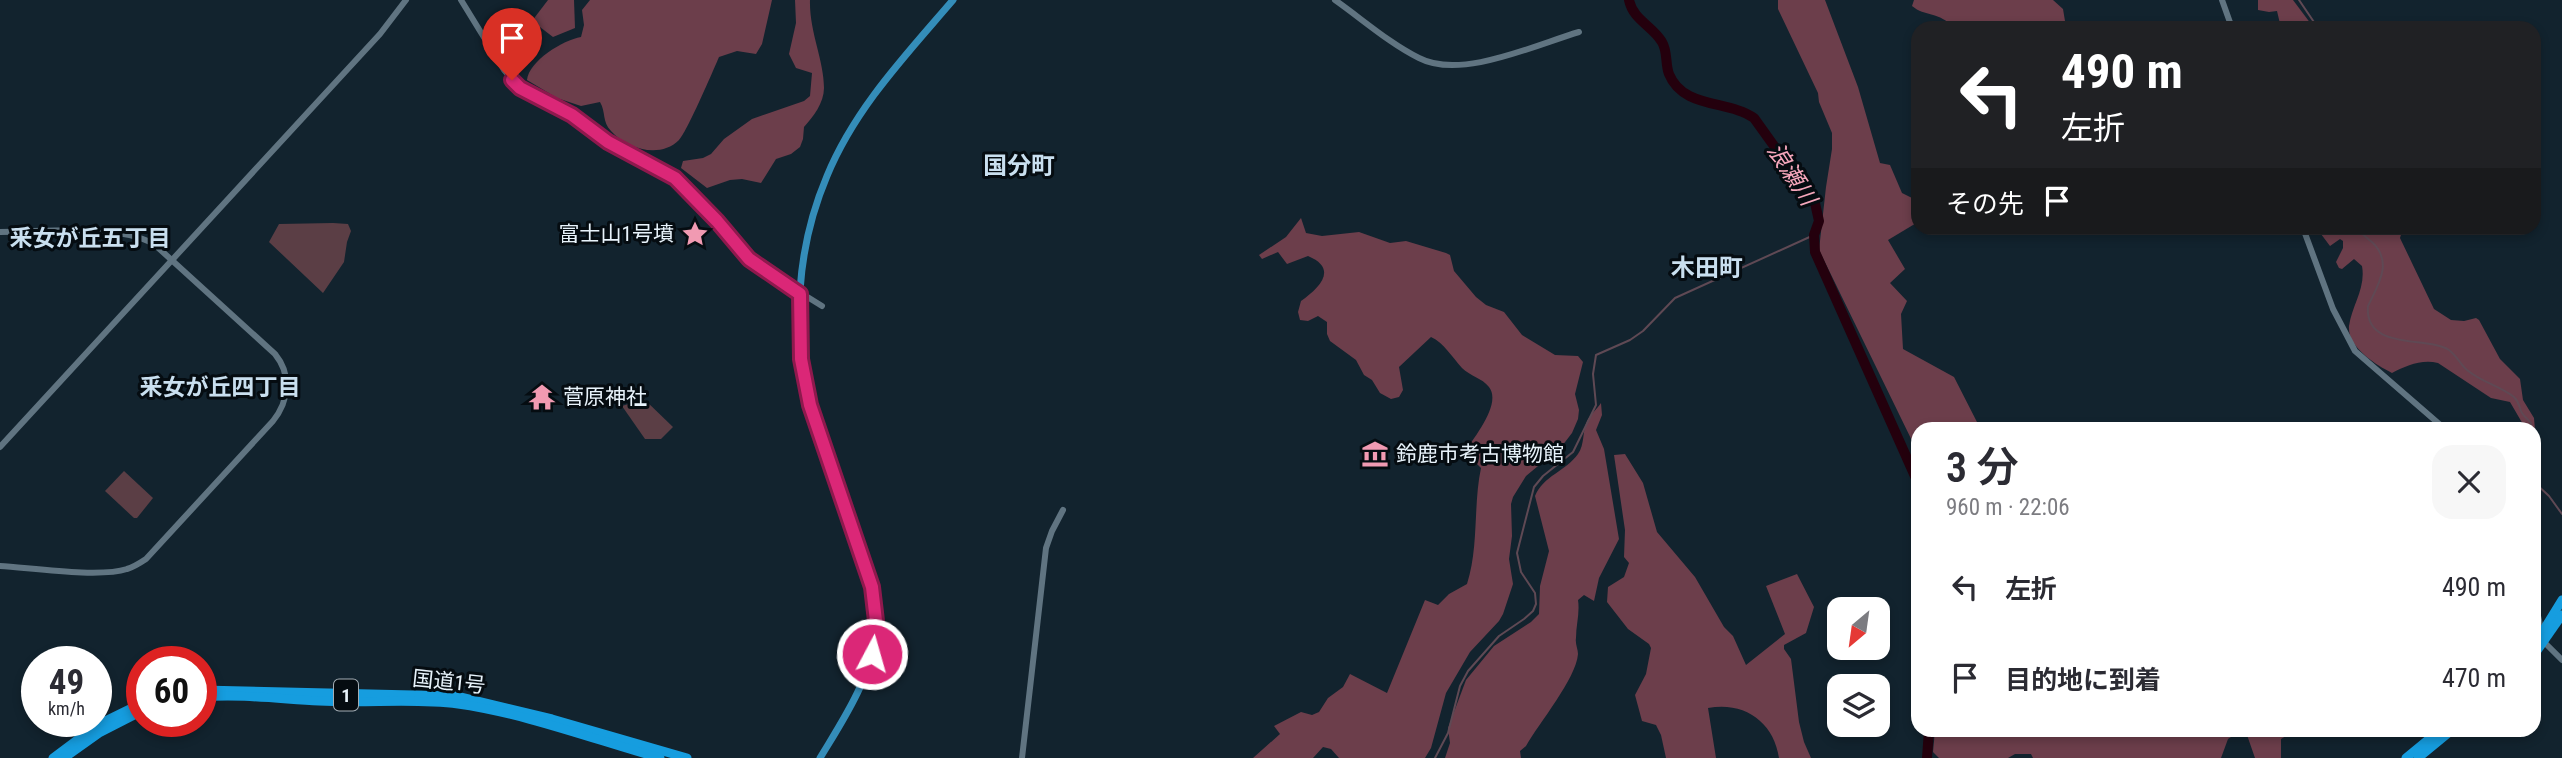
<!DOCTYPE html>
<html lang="ja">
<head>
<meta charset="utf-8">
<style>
  body { margin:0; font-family:"Roboto Condensed","Noto Sans JP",sans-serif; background:#f7f7f7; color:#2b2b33; height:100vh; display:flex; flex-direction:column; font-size:26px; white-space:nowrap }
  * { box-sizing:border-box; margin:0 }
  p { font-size:23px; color:#7c7c81 }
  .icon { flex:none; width:38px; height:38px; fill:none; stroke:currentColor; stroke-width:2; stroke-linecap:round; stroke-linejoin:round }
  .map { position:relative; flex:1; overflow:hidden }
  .panel { position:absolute; left:1911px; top:422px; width:630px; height:315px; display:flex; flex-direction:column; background:#fff; border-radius:21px; box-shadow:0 4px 10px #0003 }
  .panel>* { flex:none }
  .guide { position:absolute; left:1911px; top:21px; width:630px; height:214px; border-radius:21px; box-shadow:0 4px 10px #0003; background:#202124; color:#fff; overflow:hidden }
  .needle { width:46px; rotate:209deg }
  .buttons { position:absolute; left:1827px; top:597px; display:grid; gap:14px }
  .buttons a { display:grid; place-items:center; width:63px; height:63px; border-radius:14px; background:#fff; box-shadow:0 4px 10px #0003; font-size:35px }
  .speed { position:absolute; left:21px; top:646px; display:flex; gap:14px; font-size:35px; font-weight:700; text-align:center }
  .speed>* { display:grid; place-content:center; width:91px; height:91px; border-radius:50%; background:#fff; box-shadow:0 4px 10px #0003; line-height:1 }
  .speed small { font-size:18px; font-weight:400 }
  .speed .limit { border:10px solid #d22; background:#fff; color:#111 }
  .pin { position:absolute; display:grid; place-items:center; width:60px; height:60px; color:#fff; margin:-72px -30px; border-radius:50% 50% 50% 0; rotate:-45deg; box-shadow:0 0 7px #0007 }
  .pin .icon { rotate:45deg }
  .me { position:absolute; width:77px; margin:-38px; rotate:6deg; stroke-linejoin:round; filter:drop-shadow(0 0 5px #0008) }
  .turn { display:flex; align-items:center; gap:24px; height:147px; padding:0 35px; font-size:32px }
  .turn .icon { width:91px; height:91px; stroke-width:2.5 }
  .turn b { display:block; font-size:49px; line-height:60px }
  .then { display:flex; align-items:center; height:66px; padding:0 35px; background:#0003; gap:14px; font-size:26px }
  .round { display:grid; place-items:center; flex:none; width:74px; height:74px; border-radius:21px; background:#f7f7f7 }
  .head { display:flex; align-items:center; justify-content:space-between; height:119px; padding:0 35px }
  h1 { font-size:42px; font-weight:600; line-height:52px }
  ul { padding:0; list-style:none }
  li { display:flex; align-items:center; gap:21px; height:91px; padding:0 35px }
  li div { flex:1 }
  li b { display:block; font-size:26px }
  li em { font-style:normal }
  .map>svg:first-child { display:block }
</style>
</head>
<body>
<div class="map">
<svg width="2562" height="758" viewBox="0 0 2562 758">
  <rect width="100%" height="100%" fill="#12232e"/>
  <g fill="#5b3e45">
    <polygon points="333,223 348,224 351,231 347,242 344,262 323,293 269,242 279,224"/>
    <polygon points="644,399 673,427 661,439 645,439 622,406"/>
    <polygon points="124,471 153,498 137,518 134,518 105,491"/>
  </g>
  <g fill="#6c3e4b">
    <polygon points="548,0 574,0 575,28 553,37 532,21"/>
    <path d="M590,0H772L762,44L756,54L737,51L719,57C714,69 686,134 679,140C660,159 627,149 611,131C602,122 606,112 600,102L581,106L557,98L527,80C529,61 563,40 581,37L584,25L582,10Z"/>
    <path d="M795,0H810C809,31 824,60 824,88C824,103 813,117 804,127L803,139L800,147L791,154L776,159L761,183L742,179L730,180L707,188L681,168L683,161L703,158L711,154L724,139L752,119L804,101L810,96L812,73L796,68L789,54L796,23Z"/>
    <polygon points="1778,0 1825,0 1858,87 1880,163 1890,165 1902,193 1918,201 1918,222 1888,240 1905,269 1890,283 1907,301 1901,314 1903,349 1954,377 1978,424 1972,429 1918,429 1918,453 1819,250 1826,187 1832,149 1832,133 1819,102 1818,93 1778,9"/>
    <path d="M1914,0H2053L2063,9L2065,21L2070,28H1954C1939,11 1925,17 1912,6Z"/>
    <polygon points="2258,0 2293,0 2314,28 2281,28 2277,11 2269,12 2258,10"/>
    <path d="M1301,218L1306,233L1322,236L1359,232L1390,243L1406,241L1446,253L1450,255L1454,271L1476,297L1486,305L1504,312L1522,335L1555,355L1578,356L1583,362L1575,394L1579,410L1578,419L1572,433L1562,446L1526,476L1513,497L1511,504L1512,536L1509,559L1513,584L1503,614L1499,621L1470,652L1446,693L1431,748L1425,758H1339L1331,749L1323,747L1313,758H1253L1280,734L1274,726L1301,712L1312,715L1319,712L1328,698L1343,687L1350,674L1387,693L1425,600L1438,605L1449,594L1467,584C1479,547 1473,506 1481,468L1465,452C1474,437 1502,404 1489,387C1482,378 1470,376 1462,368C1452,357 1444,343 1431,337L1399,367L1403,390L1399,397L1391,399L1380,393L1372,380L1364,375L1356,360L1330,341L1327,334V322L1318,316L1308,321L1300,320L1298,312L1301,301C1319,288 1339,269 1308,256L1287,264L1278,252L1262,259L1259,255L1286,237Z"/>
    <path d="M2307,228H2403L2400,238L2434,309L2451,320L2464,321L2476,318L2479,320L2500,359L2520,379L2523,400L2534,418L2535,430L2524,426L2510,402L2491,398L2438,363C2421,359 2406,366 2392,373C2376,365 2347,347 2349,326C2352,305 2366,288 2362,266L2354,259L2342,269L2339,268L2336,262L2343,248V241L2340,239L2330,246L2321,234L2309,233Z"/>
    <path d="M1601,403L1602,415L1596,430L1604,449L1619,539L1599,578L1594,601L1584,595L1578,600C1580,613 1576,625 1576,638C1575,644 1578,649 1578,654C1576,679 1539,723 1526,746L1520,751L1521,758H1445L1450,743L1448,728L1466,680L1494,646L1531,622L1539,614L1540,586L1549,551L1535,496C1543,476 1566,471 1578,454C1585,444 1582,432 1587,421C1590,415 1597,409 1601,403Z"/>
    <path d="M1625,454L1643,483L1657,532L1695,577L1724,627L1733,636L1746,665L1785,634L1766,586L1797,574L1814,607L1806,633L1784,645V649L1791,659L1799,722L1804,742L1811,758H1779C1774,722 1744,701 1708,708L1716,758H1666L1661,735L1656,725L1642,721L1635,695L1646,674L1651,648L1649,644L1628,629L1607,602L1608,587L1624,577L1629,563L1624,557L1625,530L1614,455Z"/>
    <polygon points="1935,730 2296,730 2281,739 2281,758 2255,758 2247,735 2231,737 2228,739 2221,758 2033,758 2031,754 2015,754 2008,758 1939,758 1933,752"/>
  </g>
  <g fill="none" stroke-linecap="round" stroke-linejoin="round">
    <g stroke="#5f4954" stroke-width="2">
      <polyline points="2299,0 2318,28"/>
      <path d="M2356,228C2361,233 2367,238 2373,243C2393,263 2378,285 2368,306C2364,351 2428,336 2449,350C2457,356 2460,364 2467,370C2481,382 2500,386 2514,397C2519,402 2519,405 2521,411C2523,416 2528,419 2531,423L2530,429"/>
      <polyline points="2534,482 2549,496 2562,514"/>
      <polyline points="1435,758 1448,733 1460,686 1468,671 1499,636 1524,619 1533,611 1536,604 1535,593 1521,572 1517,553 1534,487 1543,476 1573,452 1596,405 1593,374 1596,355 1630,340 1643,331 1675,298 1814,235"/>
    </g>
    <g stroke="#24000d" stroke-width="10">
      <path d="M1629,0C1633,20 1653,26 1662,42C1668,52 1665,64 1669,74C1683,109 1729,100 1754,118L1815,203L1819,221L1814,235L1815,252L1918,483"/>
      <polyline points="1927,758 1929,730"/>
    </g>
    <g stroke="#607481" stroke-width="6">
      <polyline points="461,0 504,70 520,88 572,115 608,143 667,173 702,204 741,251 756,265 822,306"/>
      <path d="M1335,0C1362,19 1389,43 1419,58C1461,80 1535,45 1579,32"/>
      <polyline points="2222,0 2232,28"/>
      <polyline points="2303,228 2333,309 2355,351 2445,429"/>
      <path d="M0,232C45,232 115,223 154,244L275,354C292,375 289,401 273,421L146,559C140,563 134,567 127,569C99,578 32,568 0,566"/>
      <polyline points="0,447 380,34 406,0"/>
      <polyline points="2534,581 2535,603 2544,642 2562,660"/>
      <polyline points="1022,758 1046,548 1052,531 1063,510"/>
    </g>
    <path stroke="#348db9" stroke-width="7" d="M820,758C846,715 874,675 876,622C877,582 858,542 845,505C833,472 819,439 810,405C792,328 796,249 827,176C855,108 906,55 953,0"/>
    <g stroke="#169ddf" stroke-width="9">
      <polyline points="2534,641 2543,631 2562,600"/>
      <polyline points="2534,655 2562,615"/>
      <polyline points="201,690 456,696 552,719 687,758"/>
      <path d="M201,697C241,694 280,699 319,701C366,704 412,698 458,704C523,713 596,740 660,758"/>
      <polyline points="53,758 97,725 142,703"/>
      <polyline points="64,758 99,733 142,711"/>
      <polyline points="2406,758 2440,730"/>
      <polyline points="2418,758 2452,730"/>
    </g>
  </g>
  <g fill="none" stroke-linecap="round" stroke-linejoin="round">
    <g stroke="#8e194d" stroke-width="18">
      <polyline id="route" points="512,80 520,88 572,115 608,142 675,178 717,221 749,259 800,294 801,359 810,405 872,587 876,621 872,654"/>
    </g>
    <use href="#route" stroke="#db2777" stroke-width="12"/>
  </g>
  <defs>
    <g id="sight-bare" transform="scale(2.1)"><path d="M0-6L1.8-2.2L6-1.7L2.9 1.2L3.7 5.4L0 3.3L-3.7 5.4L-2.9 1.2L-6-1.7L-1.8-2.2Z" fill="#f19ab2" stroke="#050c11" stroke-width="2.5" paint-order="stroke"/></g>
    <g id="temple-bare" transform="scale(2.1)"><path d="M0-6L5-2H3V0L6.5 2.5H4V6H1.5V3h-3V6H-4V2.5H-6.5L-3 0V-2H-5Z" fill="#f19ab2" stroke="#050c11" stroke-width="2.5" paint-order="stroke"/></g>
    <g id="museum-bare" transform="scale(2.1)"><path d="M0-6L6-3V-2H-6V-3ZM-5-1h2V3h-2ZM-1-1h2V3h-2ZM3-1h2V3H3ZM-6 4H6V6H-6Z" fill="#f19ab2" stroke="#050c11" stroke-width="2.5" paint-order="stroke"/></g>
  </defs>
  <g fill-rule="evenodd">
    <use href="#sight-bare" x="695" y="234"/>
    <use href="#temple-bare" x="542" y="397"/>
    <use href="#museum-bare" x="1375" y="454"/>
  </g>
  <g text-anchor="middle" stroke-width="6" stroke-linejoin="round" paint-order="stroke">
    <rect fill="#050c11" stroke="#a4aeb5" stroke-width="2" x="334" y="679.5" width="24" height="31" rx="5"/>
    <g font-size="19" font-weight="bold" fill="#e8f3fb">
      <text x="346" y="702">1</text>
    </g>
    <g font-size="21" fill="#e8f3fb" stroke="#050c11" text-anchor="start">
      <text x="674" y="241" text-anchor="end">富士山1号墳</text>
      <text x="563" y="404">菅原神社</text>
      <text x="1396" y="461">鈴鹿市考古博物館</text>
    </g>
    <g font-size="21" fill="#e8f3fb" stroke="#050c11">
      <text transform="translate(449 682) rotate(6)" y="7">国道1号</text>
    </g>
    <g font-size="23" font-style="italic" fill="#f6a7bc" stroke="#050c11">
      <text transform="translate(1792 174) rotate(57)" y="8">浪瀬川</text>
    </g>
    <g font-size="23" font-weight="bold" fill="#c9dfef" stroke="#050c11">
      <text x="90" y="246">釆女が丘五丁目</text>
      <text x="220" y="395">釆女が丘四丁目</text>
    </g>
    <g font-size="24" font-weight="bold" fill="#c9dfef" stroke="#050c11">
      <text x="1019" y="174">国分町</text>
      <text x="1707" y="276">木田町</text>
    </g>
  </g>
</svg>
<div class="buttons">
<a><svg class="needle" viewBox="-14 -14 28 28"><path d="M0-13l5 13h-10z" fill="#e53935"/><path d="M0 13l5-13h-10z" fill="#7c7c81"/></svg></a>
<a><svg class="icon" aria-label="layers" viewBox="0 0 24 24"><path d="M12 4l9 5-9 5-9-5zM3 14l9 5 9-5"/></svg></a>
</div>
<div class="speed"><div>49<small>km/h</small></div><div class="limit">60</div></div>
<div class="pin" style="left:512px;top:80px;background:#d93025"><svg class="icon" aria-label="arrive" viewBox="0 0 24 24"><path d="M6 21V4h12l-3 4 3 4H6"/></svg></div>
<svg class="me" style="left:872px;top:654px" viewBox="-20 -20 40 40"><circle r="17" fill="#db2777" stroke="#fff" stroke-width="3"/><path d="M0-11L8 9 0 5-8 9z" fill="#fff"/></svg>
<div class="guide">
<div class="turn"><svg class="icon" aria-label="left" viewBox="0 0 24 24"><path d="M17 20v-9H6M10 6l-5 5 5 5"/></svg><div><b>490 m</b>左折</div></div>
<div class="then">その先<svg class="icon" aria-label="arrive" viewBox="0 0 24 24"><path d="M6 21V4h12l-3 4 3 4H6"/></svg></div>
</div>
<section class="panel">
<div class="head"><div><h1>3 分</h1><p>960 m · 22:06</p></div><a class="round"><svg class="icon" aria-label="close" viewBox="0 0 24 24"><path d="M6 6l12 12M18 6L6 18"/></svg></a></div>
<ul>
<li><svg class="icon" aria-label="left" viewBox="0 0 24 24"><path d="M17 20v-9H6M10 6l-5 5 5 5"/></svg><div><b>左折</b></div><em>490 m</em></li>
<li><svg class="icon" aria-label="arrive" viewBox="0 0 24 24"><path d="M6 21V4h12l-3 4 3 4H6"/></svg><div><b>目的地に到着</b></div><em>470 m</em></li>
</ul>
</section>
</div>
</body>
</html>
